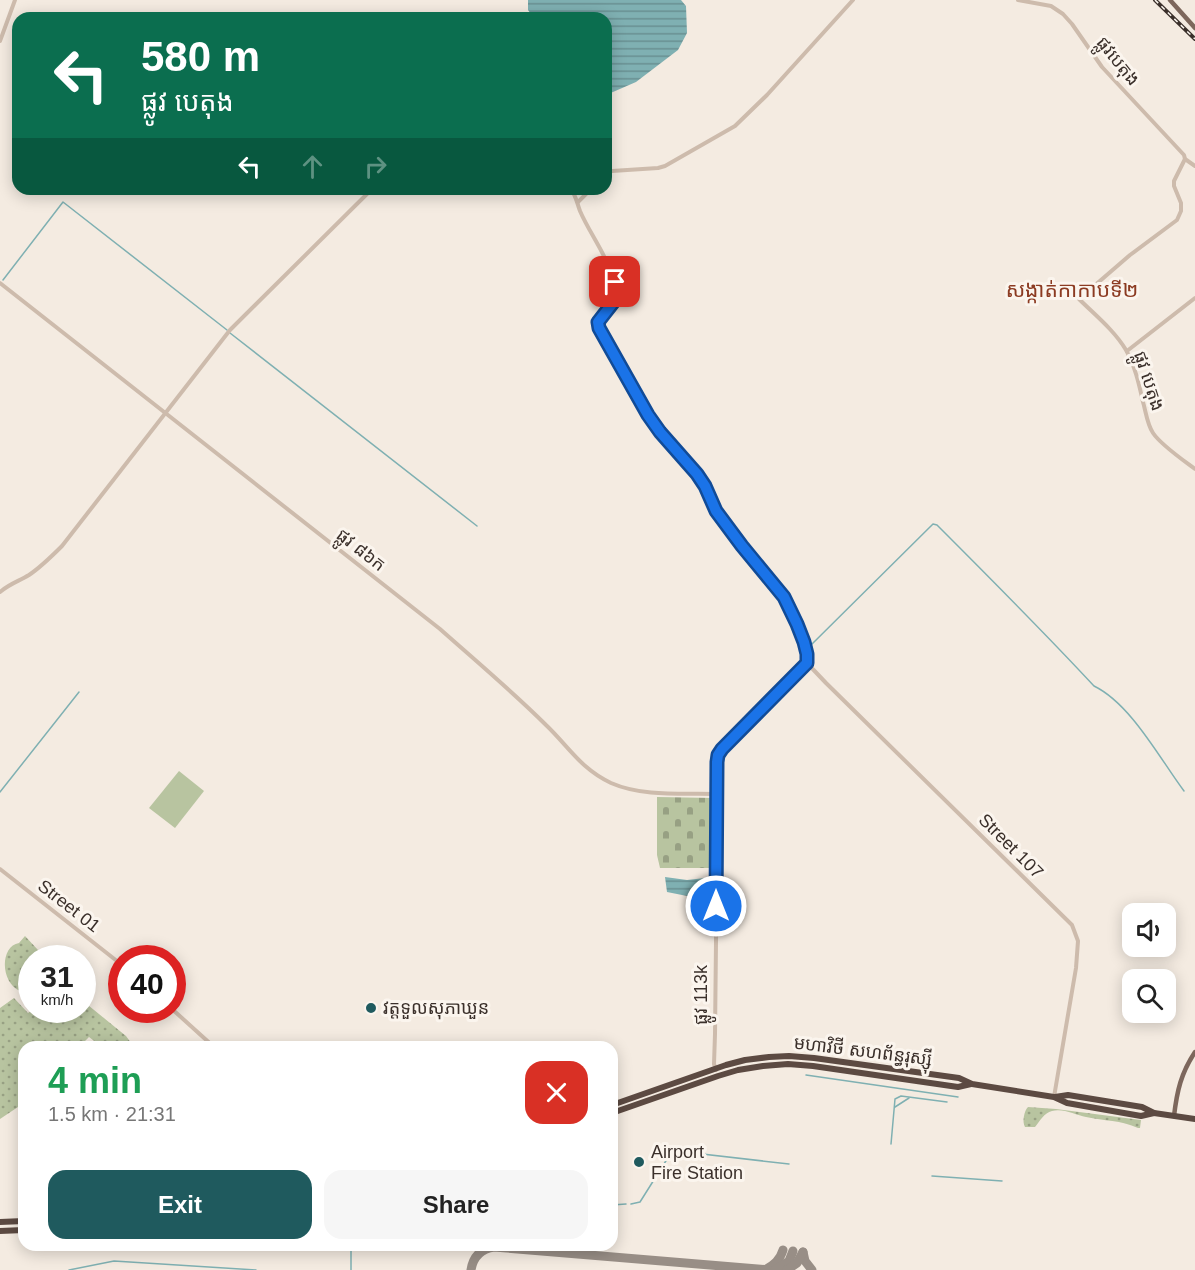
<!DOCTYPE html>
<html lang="en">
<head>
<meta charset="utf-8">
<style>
  body { margin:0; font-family:Helvetica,"Noto Sans Khmer",sans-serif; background:#f6f6f6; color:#222; height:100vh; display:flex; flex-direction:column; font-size:22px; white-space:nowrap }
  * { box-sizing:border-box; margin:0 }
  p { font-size:20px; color:#767676 }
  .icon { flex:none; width:33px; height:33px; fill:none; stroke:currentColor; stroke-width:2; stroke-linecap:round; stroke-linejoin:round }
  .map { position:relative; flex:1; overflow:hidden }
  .drawer { position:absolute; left:18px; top:1041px; width:600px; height:210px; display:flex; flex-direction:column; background:#fff; border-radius:18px; box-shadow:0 3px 15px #0003 }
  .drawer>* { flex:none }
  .guide { position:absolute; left:12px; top:12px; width:600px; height:183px; border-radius:18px; box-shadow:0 3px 15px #0003; background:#0b6e4f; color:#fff; overflow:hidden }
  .controls { position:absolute; left:1122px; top:903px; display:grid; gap:12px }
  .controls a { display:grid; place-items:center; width:54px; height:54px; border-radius:12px; background:#fff; box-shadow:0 3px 15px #0003; font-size:30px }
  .speed { position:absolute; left:18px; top:945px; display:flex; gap:12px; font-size:30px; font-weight:700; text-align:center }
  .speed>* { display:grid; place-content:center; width:78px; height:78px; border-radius:50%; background:#fff; box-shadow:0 3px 15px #0003; line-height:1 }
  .speed small { font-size:15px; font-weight:400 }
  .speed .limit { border:9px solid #d22; background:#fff; color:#111 }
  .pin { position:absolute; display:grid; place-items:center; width:51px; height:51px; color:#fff; margin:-26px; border-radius:12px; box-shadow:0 3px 9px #0006 }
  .me { position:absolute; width:66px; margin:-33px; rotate:0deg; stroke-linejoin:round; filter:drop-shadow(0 0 4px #0008) }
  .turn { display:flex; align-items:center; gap:21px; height:126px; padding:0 30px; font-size:27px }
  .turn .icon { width:78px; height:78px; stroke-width:2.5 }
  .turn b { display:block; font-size:42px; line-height:51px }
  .lanes { display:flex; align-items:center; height:57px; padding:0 30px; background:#0003; justify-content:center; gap:30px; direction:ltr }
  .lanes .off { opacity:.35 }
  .round { display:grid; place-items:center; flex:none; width:63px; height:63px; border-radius:18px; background:#f6f6f6 }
  .summary { display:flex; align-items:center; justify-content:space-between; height:102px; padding:0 30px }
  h1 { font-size:36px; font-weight:800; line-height:45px; color:#1e9e55 }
  .button { display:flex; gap:12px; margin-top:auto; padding:12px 30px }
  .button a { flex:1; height:69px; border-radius:18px; background:#1f5a5e; color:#fff; font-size:24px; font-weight:800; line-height:69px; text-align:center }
  .button a+a { background:#f6f6f6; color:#222 }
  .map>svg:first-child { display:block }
</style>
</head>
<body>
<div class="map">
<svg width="1195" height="1270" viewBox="0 0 1195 1270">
  <defs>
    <pattern id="grass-dots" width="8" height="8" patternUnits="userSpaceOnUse" patternTransform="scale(1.5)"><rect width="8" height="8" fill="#b8c4a0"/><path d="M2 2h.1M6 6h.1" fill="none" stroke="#97a083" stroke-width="1.8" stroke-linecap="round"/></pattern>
    <pattern id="cemetery-stones" width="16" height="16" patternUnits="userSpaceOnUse" patternTransform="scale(1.5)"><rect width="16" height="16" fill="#b8c4a0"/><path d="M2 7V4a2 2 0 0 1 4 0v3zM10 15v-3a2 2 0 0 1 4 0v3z" fill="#97a083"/></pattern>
    <pattern id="water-rules" width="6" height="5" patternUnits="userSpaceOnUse" patternTransform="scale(1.5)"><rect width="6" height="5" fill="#7fb0b2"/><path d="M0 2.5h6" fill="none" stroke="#699091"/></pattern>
  </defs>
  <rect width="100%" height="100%" fill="#f4ebe1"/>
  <g fill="url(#grass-dots)">
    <path d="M25,936L38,950L34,958H32L31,986L20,991C0,982 0,946 19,943Z"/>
    <polygon points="14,998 28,1013 32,1010 82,1010 83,1001 126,1036 134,1047 102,1047 89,1037 79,1047 24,1047 24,1103 0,1119 0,1008"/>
    <path d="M1028,1107L1056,1109L1141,1120L1140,1128H1138C1121,1120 1104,1121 1086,1117C1076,1115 1063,1108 1052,1111C1044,1113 1040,1121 1035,1127H1025C1022,1122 1024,1111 1028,1107Z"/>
  </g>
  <polygon fill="url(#cemetery-stones)" points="657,797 713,798 713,868 660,868 657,855"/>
  <polygon fill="#b8c4a0" points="179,771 204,791 175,828 149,808"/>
  <g fill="url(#water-rules)">
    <polygon points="528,0 681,0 686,6 687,33 678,50 636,82 606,95 606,18 534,18 528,10"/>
    <polygon points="665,877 687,880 705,878 706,892 687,896 667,892"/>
  </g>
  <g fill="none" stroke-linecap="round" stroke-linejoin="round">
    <g stroke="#7fb0b2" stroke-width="1.5">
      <polyline points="3,280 63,202 227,330"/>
      <polyline points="230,333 477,526"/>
      <path d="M811,645L933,524L937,525C990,578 1043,631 1094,686C1131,704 1160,759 1184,791"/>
      <polyline points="0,792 79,692"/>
      <polyline points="806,1075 958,1097"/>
      <polyline points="895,1107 909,1098"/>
      <polyline points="891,1144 895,1099 901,1096 947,1102"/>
      <polyline points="932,1176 1002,1181"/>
      <polyline points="631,1204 640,1202 669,1156 676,1151 789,1164"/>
      <polyline points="612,1205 626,1204"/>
      <polyline points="351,1245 351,1270"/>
      <polyline points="69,1270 114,1261 256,1270"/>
    </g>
    <g stroke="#988e86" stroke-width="9">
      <polyline points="803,1252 805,1261 812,1270"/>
      <path d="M471,1270C473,1257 481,1249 494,1247L770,1270"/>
      <path d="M765,1270C774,1265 780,1260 783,1250"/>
      <polyline points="775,1270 789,1261 793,1251"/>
      <polyline points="787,1270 797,1263 803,1252"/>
    </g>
    <g stroke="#cdbbac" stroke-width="4">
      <polyline points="1018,0 1051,6 1063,14 1072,24 1102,67 1184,155 1185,159 1195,166"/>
      <polyline points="0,41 15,0"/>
      <path d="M1185,159L1174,181V186L1181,203V211L1177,220L1130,255L1079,299C1095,315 1114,330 1126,350C1135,366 1139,384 1143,402C1146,412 1147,424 1153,433C1161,445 1183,460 1195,469"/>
      <polyline points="606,174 612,171 658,168 665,166 735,126 767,95 853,0"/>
      <path d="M571,189C576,196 577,203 580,211C592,239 616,266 616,299L598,322L599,328L648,415L660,432L697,474L705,486L716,511L742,546L784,597L797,624L804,642L807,654V663"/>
      <polyline points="578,202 591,189"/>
      <path d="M0,283L440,629C476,661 513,692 546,725C569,747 581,769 611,783C643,797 682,793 716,794"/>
      <polyline points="1127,351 1195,298"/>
      <path d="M0,592C9,584 19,581 29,575C41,567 52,556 62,546L230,330L372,189"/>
      <polyline points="807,663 826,683 1072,925 1078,941 1076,968 1054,1097"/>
      <polyline points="0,869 122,965"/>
      <polyline points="172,1009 214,1047"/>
      <polyline points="716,1070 714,1064 715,1034 718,758 722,749 807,663"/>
    </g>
    <g stroke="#7d675c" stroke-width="4.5">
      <polyline points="1170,0 1195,28"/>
      <path d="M1174,1116C1177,1091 1181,1073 1195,1052"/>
    </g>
    <g stroke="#5c4a42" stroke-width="6">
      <polyline points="1055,1097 1068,1095 1142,1107 1154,1113 1195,1119"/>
      <polyline points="612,1105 726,1065 745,1060 769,1057 789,1056 814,1058 959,1078 972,1084 1054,1097 1067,1103 1141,1116 1154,1113"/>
      <polyline points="612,1113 718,1076 738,1070 763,1066 788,1064 813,1066 958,1087 971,1084"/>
      <polyline points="0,1222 24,1221"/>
      <polyline points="0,1231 24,1230"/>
    </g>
    <g stroke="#3b302b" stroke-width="4">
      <polyline id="rail" points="1155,0 1195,39"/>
    </g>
    <use href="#rail" stroke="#fbf5ee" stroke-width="1.5" stroke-dasharray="4.5" stroke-linecap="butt"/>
  </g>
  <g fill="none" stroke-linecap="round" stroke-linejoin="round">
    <g stroke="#114b97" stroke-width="15">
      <polyline id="route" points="615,282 616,299 598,322 599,328 648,415 660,432 697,474 705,486 716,511 742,546 784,597 797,624 804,642 807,654 807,663 722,749 718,755 717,762 716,906"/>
    </g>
    <use href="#route" stroke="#1a73e8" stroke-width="10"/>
  </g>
  <g fill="#1f5a5e" stroke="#fbf5ee" stroke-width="2">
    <circle cx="371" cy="1008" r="6"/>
    <circle cx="639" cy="1162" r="6"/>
  </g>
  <g text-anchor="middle" stroke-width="6" stroke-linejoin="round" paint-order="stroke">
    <g font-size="18" fill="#3b302b" stroke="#fbf5ee">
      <text transform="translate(1118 61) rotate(51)" y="6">ផ្លូវបេតុង</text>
      <text transform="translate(1149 381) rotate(72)" y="6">ផ្លូវ បេតុង</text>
      <text transform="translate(361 550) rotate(38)" y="6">ផ្លូវ ៨៦ក</text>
      <text transform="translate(1011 846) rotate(45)" y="6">Street 107</text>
      <text transform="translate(69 906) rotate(38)" y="6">Street 01</text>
      <text transform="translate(701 995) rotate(-90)" y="6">ផ្លូវ 113k</text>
      <text transform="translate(863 1051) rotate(7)" y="6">មហាវិថី សហព័ន្ធរុស្ស៊ី</text>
    </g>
    <g font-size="18" fill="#3b302b" stroke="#fbf5ee" text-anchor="start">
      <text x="383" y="1014">វត្តទួលសុភាឃួន</text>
      <text x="651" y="1158">Airport<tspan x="651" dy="21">Fire Station</tspan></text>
    </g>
    <g font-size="21" fill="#8c3b22" stroke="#fbf5ee">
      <text x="1072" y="297">សង្កាត់កាកាបទី២</text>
    </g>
  </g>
</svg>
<div class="controls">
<a><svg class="icon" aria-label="sound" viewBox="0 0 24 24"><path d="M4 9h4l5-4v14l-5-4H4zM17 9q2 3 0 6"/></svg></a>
<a><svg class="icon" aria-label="search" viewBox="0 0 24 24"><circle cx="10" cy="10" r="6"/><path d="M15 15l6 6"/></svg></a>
</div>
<div class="speed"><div>31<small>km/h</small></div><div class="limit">40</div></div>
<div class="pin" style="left:615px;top:282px;background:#d93025"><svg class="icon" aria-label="arrive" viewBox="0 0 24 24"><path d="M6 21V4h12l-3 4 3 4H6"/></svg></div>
<svg class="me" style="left:716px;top:906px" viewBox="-20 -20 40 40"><circle r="17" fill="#1a73e8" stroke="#fff" stroke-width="3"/><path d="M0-11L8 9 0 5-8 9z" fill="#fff"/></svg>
<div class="guide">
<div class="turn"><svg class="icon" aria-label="left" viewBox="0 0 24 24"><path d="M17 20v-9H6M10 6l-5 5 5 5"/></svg><div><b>580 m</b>ផ្លូវ បេតុង</div></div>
<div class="lanes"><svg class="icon" aria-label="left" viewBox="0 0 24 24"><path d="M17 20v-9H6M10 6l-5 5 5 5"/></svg><svg class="icon off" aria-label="ahead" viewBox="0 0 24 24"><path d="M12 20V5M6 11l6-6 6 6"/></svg><svg class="icon off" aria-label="right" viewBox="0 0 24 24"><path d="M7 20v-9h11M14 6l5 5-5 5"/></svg></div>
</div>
<section class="drawer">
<div class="summary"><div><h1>4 min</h1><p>1.5 km · 21:31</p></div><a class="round" style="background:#d93025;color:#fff"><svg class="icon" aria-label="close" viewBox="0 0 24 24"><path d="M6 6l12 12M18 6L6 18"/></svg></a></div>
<div class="button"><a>Exit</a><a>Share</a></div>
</section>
</div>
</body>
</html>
